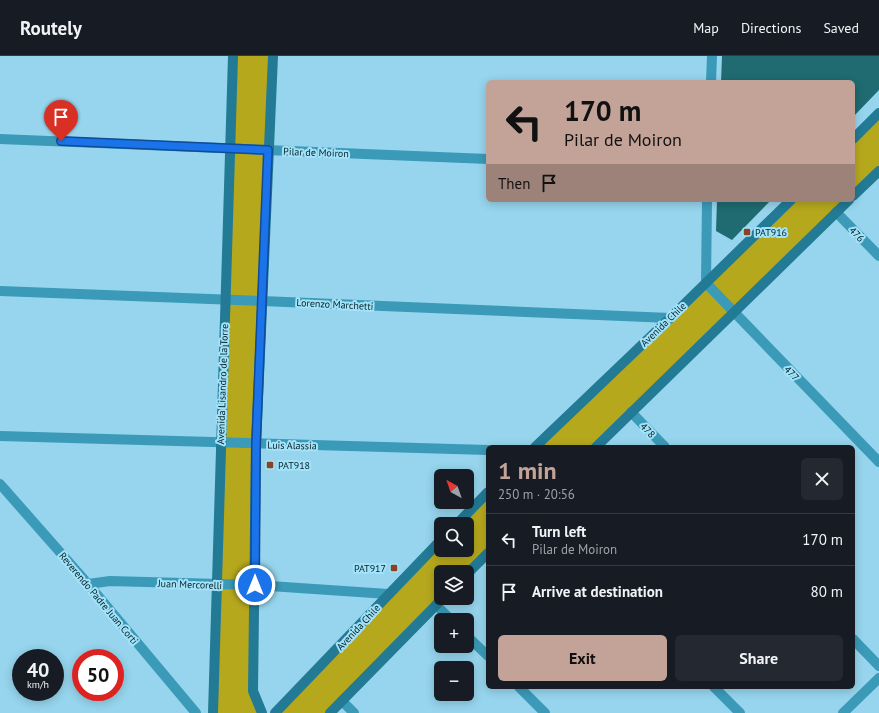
<!DOCTYPE html>
<html lang="en">
<head>
<meta charset="utf-8">
<style>
  body { margin:0; font-family:"PT Sans",sans-serif; background:#242831; color:#f1f3f6; height:100vh; display:flex; flex-direction:column; font-size:15px; white-space:nowrap }
  * { box-sizing:border-box; margin:0 }
  p { font-size:13px; color:#9ea1a6 }
  .icon { flex:none; width:22px; height:22px; fill:none; stroke:currentColor; stroke-width:2; stroke-linecap:round; stroke-linejoin:round }
  .map { position:relative; flex:1; overflow:hidden }
  .sheet { position:absolute; left:486px; top:389px; width:369px; height:244px; display:flex; flex-direction:column; background:#171b24; border-radius:6px; box-shadow:0 2px 10px #0003 }
  .sheet>* { flex:none }
  .guide { position:absolute; left:486px; top:24px; width:369px; height:122px; border-radius:6px; box-shadow:0 2px 10px #0003; background:#c3a397; color:#111; overflow:hidden }
  .needle { width:26px; rotate:320deg }
  .fabs { position:absolute; left:434px; top:413px; display:grid; gap:8px }
  .fabs a { display:grid; place-items:center; width:40px; height:40px; border-radius:6px; background:#171b24; box-shadow:0 2px 10px #0003; font-size:20px }
  .speed { position:absolute; left:12px; top:593px; display:flex; gap:8px; font-size:20px; font-weight:700; text-align:center }
  .speed>* { display:grid; place-content:center; width:52px; height:52px; border-radius:50%; background:#171b24; box-shadow:0 2px 10px #0003; line-height:1 }
  .speed small { font-size:10px; font-weight:400 }
  .speed .limit { border:6px solid #d22; background:#fff; color:#111 }
  .pin { position:absolute; display:grid; place-items:center; width:34px; height:34px; color:#fff; margin:-41px -17px; border-radius:50% 50% 50% 0; rotate:-45deg; box-shadow:0 0 4px #0007 }
  .pin .icon { rotate:45deg }
  .me { position:absolute; width:44px; margin:-22px; rotate:0deg; stroke-linejoin:round; filter:drop-shadow(0 0 3px #0008) }
  .turn { display:flex; align-items:center; gap:14px; height:84px; padding:0 12px; font-size:18px }
  .turn .icon { width:52px; height:52px; stroke-width:2.5 }
  .turn b { display:block; font-size:28px; line-height:34px }
  .then { display:flex; align-items:center; height:38px; padding:0 12px; background:#0003; gap:8px; font-size:15px }
  .round { display:grid; place-items:center; flex:none; width:42px; height:42px; border-radius:6px; background:#242831 }
  .headline { display:flex; align-items:center; justify-content:space-between; height:68px; padding:0 12px }
  h1 { font-size:24px; font-weight:600; line-height:30px; color:#c3a397 }
  .cta { display:flex; gap:8px; margin-top:auto; padding:8px 12px }
  .cta a { flex:1; height:46px; border-radius:6px; background:#c3a397; color:#111; font-size:16px; font-weight:600; line-height:46px; text-align:center }
  .cta a+a { background:#242831; color:#f1f3f6 }
  ul { padding:0; list-style:none }
  li { display:flex; align-items:center; gap:12px; height:52px; padding:0 12px; border-top:1px solid #363941 }
  li div { flex:1 }
  li b { display:block; font-size:15px }
  li em { font-style:normal }
  header { display:flex; align-items:center; gap:24px; box-sizing:border-box; height:56px; padding:0 20px; background:#171b24; border-bottom:1px solid #363941 }
  header strong { font-size:19px }
  nav { display:flex; gap:22px; margin-inline-start:auto; font-size:14px }
  .map>svg:first-child { display:block }
</style>
</head>
<body>
<header>
<strong>Routely</strong>
<nav><a>Map</a><a>Directions</a><a>Saved</a></nav>
</header>
<div class="map">
<svg width="879" height="657" viewBox="0 0 879 657">
  <rect width="100%" height="100%" fill="#96d5ed"/>
  <g fill="#b6a81d">
    <polygon points="233,0 273,0 253,635 262,657 213,657"/>
    <polygon points="879,57 879,115 853,140 853,83"/>
    <polygon points="791,144 849,144 596,391 535,391"/>
    <polygon points="488,436 488,497 467,516 441,516 441,542 330,657 275,657 441,484 441,494 467,494 467,468 457,468"/>
  </g>
  <g fill="#1f6b71">
    <polygon points="722,0 879,0 879,34 853,61 853,26 721,26"/>
    <polygon points="717,144 771,144 732,184 716,175"/>
  </g>
  <g fill="none" stroke-linecap="round" stroke-linejoin="round">
    <g stroke="#3a9ab8" stroke-width="10">
      <polyline points="711,26 712,0"/>
      <polyline points="0,83 488,103"/>
      <polyline points="707,144 706,227 879,406"/>
      <polyline points="836,156 879,200"/>
      <polyline points="0,235 262,245 670,262"/>
      <polyline points="631,356 665,391"/>
      <polyline points="0,380 488,394"/>
      <polyline points="0,428 88,528 196,657"/>
      <polyline points="88,528 110,525 255,529 388,538"/>
      <polyline points="436,549 451,564"/>
      <polyline points="467,580 488,600"/>
      <polyline points="853,583 879,610"/>
      <polyline points="519,631 545,657"/>
      <polyline points="714,631 740,657"/>
      <polyline points="342,645 354,657"/>
      <polyline points="843,657 879,622"/>
    </g>
    <g stroke="#227a95" stroke-width="10">
      <polyline points="853,83 879,57"/>
      <polyline points="853,140 879,115"/>
      <polyline points="535,391 670,262 791,144"/>
      <polyline points="596,391 849,144"/>
      <polyline points="457,468 488,436"/>
      <polyline points="467,518 488,497"/>
      <polyline points="213,657 233,0"/>
      <polyline points="262,657 253,635 256,389 273,0"/>
      <polyline points="275,657 441,484"/>
      <polyline points="330,657 443,542"/>
    </g>
  </g>
  <g fill="none" stroke-linecap="round" stroke-linejoin="round">
    <g stroke="#114b97" stroke-width="10">
      <polyline id="route" points="61,85 268,94 256,389 255,529"/>
    </g>
    <use href="#route" stroke="#1a73e8" stroke-width="7"/>
  </g>
  <g fill="#8a4222" stroke="#a3e3fa" stroke-width="1.5">
    <rect x="743" y="172" width="8" height="8" rx="2"/>
    <rect x="266" y="405" width="8" height="8" rx="2"/>
    <rect x="390" y="508" width="8" height="8" rx="2"/>
  </g>
  <g text-anchor="middle" stroke-width="4" stroke-linejoin="round" paint-order="stroke">
    <g font-size="10" fill="#062129" stroke="#a3e3fa">
      <text transform="translate(316 96) rotate(2)" y="4">Pilar de Moiron</text>
      <text transform="translate(857 178) rotate(46)" y="4">476</text>
      <text transform="translate(335 248) rotate(3)" y="4">Lorenzo Marchetti</text>
      <text transform="translate(663 268) rotate(-44)" y="4">Avenida Chile</text>
      <text transform="translate(792 317) rotate(46)" y="4">477</text>
      <text transform="translate(222 328) rotate(-88)" y="4">Avenida Lisandro de la Torre</text>
      <text transform="translate(648 374) rotate(46)" y="4">478</text>
      <text transform="translate(292 389) rotate(1)" y="4">Luis Alassia</text>
      <text transform="translate(190 528) rotate(2)" y="4">Juan Mercorelli</text>
      <text transform="translate(99 542) rotate(50)" y="4">Reverendo Padre Juan Corti</text>
      <text transform="translate(358 571) rotate(-47)" y="4">Avenida Chile</text>
    </g>
    <g font-size="10" fill="#062129" stroke="#a3e3fa" text-anchor="start">
      <text x="755" y="180">PAT916</text>
      <text x="278" y="413">PAT918</text>
      <text x="386" y="516" text-anchor="end">PAT917</text>
    </g>
  </g>
</svg>
<div class="fabs">
<a><svg class="needle" viewBox="-14 -14 28 28"><path d="M0-13l5 13h-10z" fill="#e53935"/><path d="M0 13l5-13h-10z" fill="#9ea1a6"/></svg></a>
<a><svg class="icon" aria-label="search" viewBox="0 0 24 24"><circle cx="10" cy="10" r="6"/><path d="M15 15l6 6"/></svg></a>
<a><svg class="icon" aria-label="layers" viewBox="0 0 24 24"><path d="M12 4l9 5-9 5-9-5zM3 14l9 5 9-5"/></svg></a>
<a>+</a>
<a>−</a>
</div>
<div class="speed"><div>40<small>km/h</small></div><div class="limit">50</div></div>
<div class="pin" style="left:61px;top:85px;background:#d93025"><svg class="icon" aria-label="arrive" viewBox="0 0 24 24"><path d="M6 21V4h12l-3 4 3 4H6"/></svg></div>
<svg class="me" style="left:255px;top:529px" viewBox="-20 -20 40 40"><circle r="17" fill="#1a73e8" stroke="#fff" stroke-width="3"/><path d="M0-11L8 9 0 5-8 9z" fill="#fff"/></svg>
<div class="guide">
<div class="turn"><svg class="icon" aria-label="left" viewBox="0 0 24 24"><path d="M17 20v-9H6M10 6l-5 5 5 5"/></svg><div><b>170 m</b>Pilar de Moiron</div></div>
<div class="then">Then<svg class="icon" aria-label="arrive" viewBox="0 0 24 24"><path d="M6 21V4h12l-3 4 3 4H6"/></svg></div>
</div>
<section class="sheet">
<div class="headline"><div><h1>1 min</h1><p>250 m · 20:56</p></div><a class="round"><svg class="icon" aria-label="close" viewBox="0 0 24 24"><path d="M6 6l12 12M18 6L6 18"/></svg></a></div>
<ul>
<li><svg class="icon" aria-label="left" viewBox="0 0 24 24"><path d="M17 20v-9H6M10 6l-5 5 5 5"/></svg><div><b>Turn left</b><p>Pilar de Moiron</p></div><em>170 m</em></li>
<li><svg class="icon" aria-label="arrive" viewBox="0 0 24 24"><path d="M6 21V4h12l-3 4 3 4H6"/></svg><div><b>Arrive at destination</b></div><em>80 m</em></li>
</ul>
<div class="cta"><a>Exit</a><a>Share</a></div>
</section>
</div>
</body>
</html>
